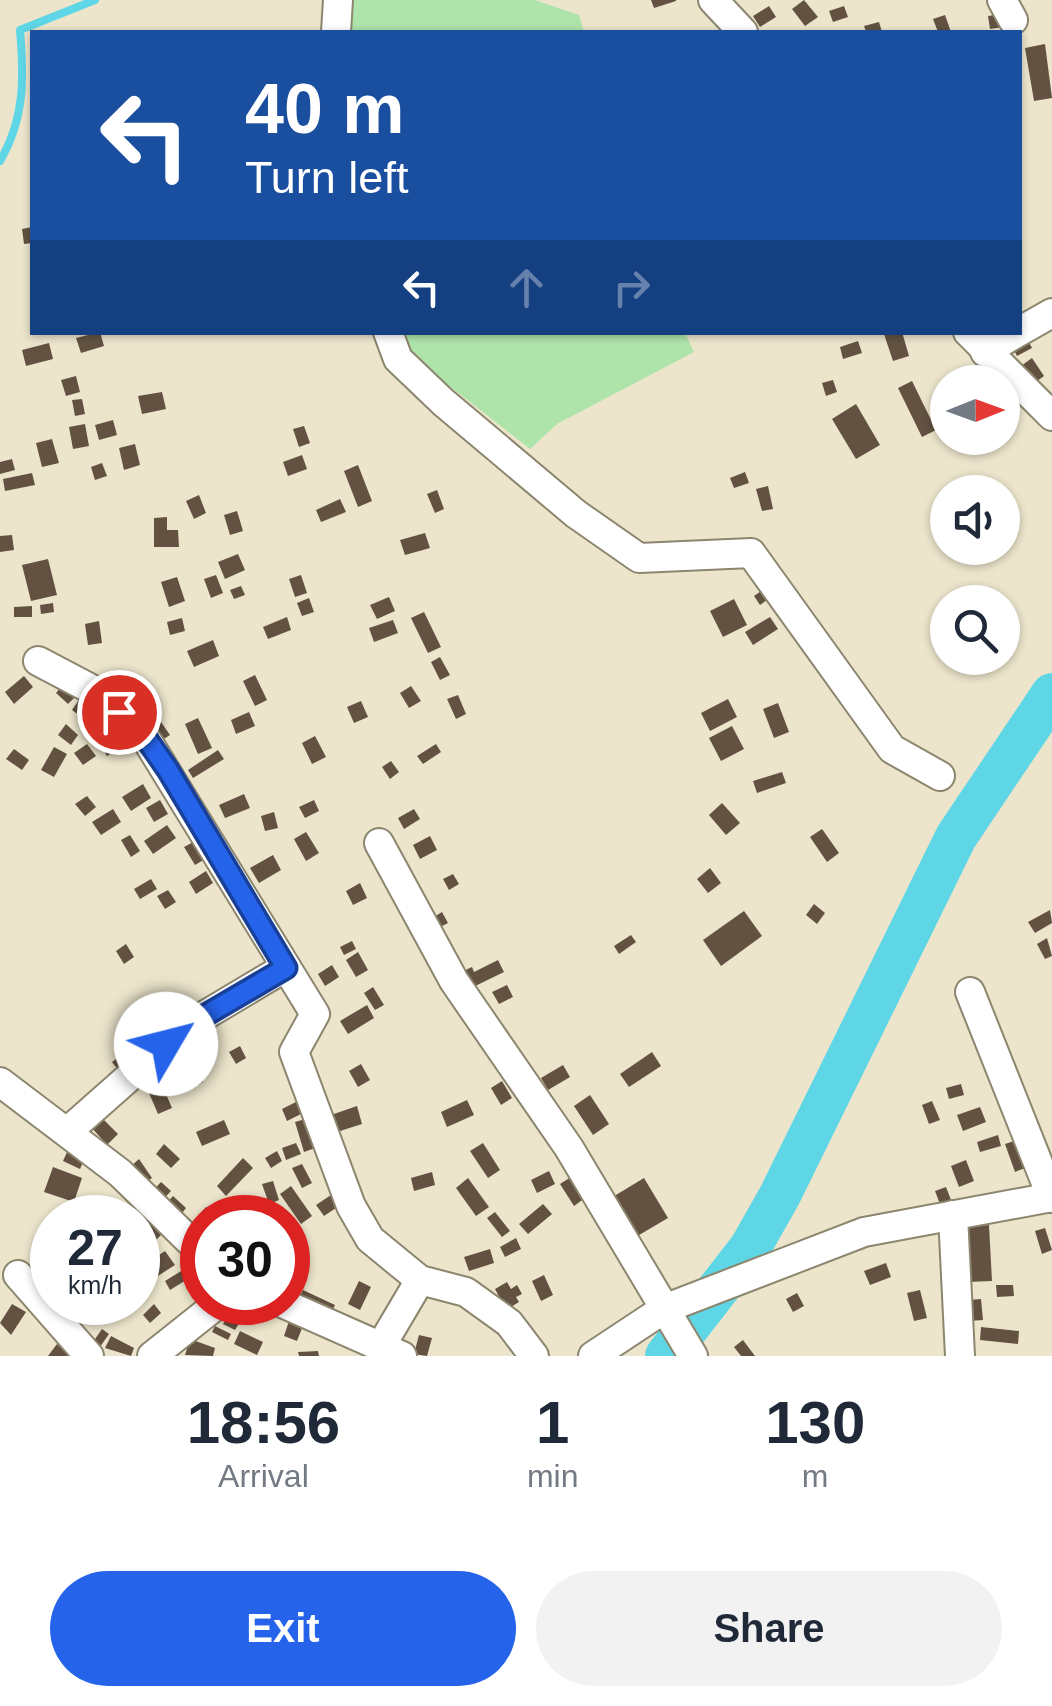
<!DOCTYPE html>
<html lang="en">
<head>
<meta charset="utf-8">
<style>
  body { margin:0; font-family:Arial,sans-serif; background:#f2f2f3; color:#1f2937; height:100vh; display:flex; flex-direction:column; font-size:38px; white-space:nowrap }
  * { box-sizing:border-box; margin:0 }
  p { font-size:32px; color:#747a83 }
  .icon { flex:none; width:55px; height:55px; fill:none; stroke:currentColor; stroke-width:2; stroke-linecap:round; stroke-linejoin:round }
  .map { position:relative; height:1356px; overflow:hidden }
  .side { display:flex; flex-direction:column; background:#fff; flex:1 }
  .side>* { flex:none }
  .banner { position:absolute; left:30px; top:30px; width:992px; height:305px; border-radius:0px; box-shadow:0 2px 8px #0004; background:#1a4fa0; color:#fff; overflow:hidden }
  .needle { width:65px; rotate:89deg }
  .fabs { position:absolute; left:930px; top:365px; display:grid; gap:20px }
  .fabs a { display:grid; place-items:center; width:90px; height:90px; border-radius:50%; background:#fff; box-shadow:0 2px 8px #0004; font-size:50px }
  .speed { position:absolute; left:30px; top:1195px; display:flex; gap:20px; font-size:50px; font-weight:700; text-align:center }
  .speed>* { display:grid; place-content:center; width:130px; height:130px; border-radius:50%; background:#fff; box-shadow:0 2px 8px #0004; line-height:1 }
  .speed small { font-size:25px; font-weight:400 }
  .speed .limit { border:15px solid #d22; background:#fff; color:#111 }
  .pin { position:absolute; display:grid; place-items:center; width:85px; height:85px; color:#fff; margin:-42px; border:5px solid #fff; border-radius:50%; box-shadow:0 2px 10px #0007 }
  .me { position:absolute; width:110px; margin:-55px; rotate:53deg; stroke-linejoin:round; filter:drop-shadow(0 0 8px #0008) }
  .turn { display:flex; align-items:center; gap:35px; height:210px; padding:0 50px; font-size:45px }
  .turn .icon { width:130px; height:130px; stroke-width:2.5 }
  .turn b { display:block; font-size:70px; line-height:85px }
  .lanes { display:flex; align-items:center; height:95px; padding:0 50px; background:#0003; justify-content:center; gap:50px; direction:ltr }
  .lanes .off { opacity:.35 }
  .eta { display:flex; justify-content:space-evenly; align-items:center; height:170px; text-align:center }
  .eta b { font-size:60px; font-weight:700; line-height:70px }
  .cta { display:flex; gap:20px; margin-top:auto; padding:20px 50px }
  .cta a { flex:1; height:115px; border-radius:60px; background:#2563eb; color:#fff; font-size:40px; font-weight:700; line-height:115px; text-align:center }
  .cta a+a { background:#f2f2f3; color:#1f2937 }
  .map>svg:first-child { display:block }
</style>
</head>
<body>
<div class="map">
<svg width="1052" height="1356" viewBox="0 0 1052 1356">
  <rect width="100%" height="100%" fill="#ece5cc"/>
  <g fill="#aee4a9">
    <polygon points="350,0 535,0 579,15 584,32 348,32"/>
    <polygon points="404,333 685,333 694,352 557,424 530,449 411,356"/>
  </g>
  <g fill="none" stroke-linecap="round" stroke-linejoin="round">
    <path stroke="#5fd6e6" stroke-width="8" d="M0,161C25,118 24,78 20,30L95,0"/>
    <polyline stroke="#5fd6e6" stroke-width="42" points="666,1356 750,1248 780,1195 956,837 1052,694"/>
  </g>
  <g fill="#635242">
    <polygon points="651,0 676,0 676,1 654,8"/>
    <polygon points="804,0 818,17 805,26 792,9"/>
    <polygon points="769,6 776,17 760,27 753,16"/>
    <polygon points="844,6 848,17 833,22 829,11"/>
    <polygon points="1002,14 1004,27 990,29 988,16"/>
    <polygon points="945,15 951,32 938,32 933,19"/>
    <polygon points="879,22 882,32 866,32 864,26"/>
    <polygon points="1045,44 1052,98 1034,101 1025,48"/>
    <polygon points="32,227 32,243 24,244 22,229"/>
    <polygon points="100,332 104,346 81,353 76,338"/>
    <polygon points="902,332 909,356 893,361 884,334"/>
    <polygon points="1027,338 1032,348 1017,356 1012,346"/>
    <polygon points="858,341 862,353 843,359 840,347"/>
    <polygon points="49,343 53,359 26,366 22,350"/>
    <polygon points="1032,358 1044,376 1033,384 1021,366"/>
    <polygon points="76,376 80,392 66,396 61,380"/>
    <polygon points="833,380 837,392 826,396 822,383"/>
    <polygon points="912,381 936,430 922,437 898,388"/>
    <polygon points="162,392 166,409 142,414 138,396"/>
    <polygon points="82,399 85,414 75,416 72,400"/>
    <polygon points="856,404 880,445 856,459 832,419"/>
    <polygon points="113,420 117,435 99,440 95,425"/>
    <polygon points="85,424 89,446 73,449 69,427"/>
    <polygon points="304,426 310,443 299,447 293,429"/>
    <polygon points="52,439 59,463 42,467 36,443"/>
    <polygon points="135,444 140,465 124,470 119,448"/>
    <polygon points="302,455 307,469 288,476 283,462"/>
    <polygon points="12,459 15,470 0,474 0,462"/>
    <polygon points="102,463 107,476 95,480 91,467"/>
    <polygon points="358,465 372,501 358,507 344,471"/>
    <polygon points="745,472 749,483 734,488 730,478"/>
    <polygon points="32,473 35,485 5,491 3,479"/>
    <polygon points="768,486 773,509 762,511 756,489"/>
    <polygon points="437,490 444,509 435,513 427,494"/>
    <polygon points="199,495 206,513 194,519 186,501"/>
    <polygon points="340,499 346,512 321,522 316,510"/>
    <polygon points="237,511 243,531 230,535 224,515"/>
    <polygon points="167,517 167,530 178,530 179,547 154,547 154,518"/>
    <polygon points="425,533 430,548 405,555 400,540"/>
    <polygon points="12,535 14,550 0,552 0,536"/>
    <polygon points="238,554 245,570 225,579 218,562"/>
    <polygon points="48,559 57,595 31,601 22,565"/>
    <polygon points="216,575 223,593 211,598 204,579"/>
    <polygon points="301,575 307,593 295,597 289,579"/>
    <polygon points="177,577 185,601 169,607 161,582"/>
    <polygon points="241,586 245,595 234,599 230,590"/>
    <polygon points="764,589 770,598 760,605 754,596"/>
    <polygon points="389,597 395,611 377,619 370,605"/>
    <polygon points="309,598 314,612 302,616 297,603"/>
    <polygon points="734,599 747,625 723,637 710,611"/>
    <polygon points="53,603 54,612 41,614 40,605"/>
    <polygon points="32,606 32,617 14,617 14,607"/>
    <polygon points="424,612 441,647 428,653 411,618"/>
    <polygon points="287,617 291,630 268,639 263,627"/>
    <polygon points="770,617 778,629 753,645 745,632"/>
    <polygon points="182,618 185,631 170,635 167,622"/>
    <polygon points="393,620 398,633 374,642 369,628"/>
    <polygon points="99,621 102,643 88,645 85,624"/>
    <polygon points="213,640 219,656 194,667 187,651"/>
    <polygon points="440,657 450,675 440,680 431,662"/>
    <polygon points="255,675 267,700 255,706 243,681"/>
    <polygon points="24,676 33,687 14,704 5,692"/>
    <polygon points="64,683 77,695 68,704 56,693"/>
    <polygon points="411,686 421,701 409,708 400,693"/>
    <polygon points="458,695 466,714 456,719 447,699"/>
    <polygon points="81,697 96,708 87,721 72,710"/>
    <polygon points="728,699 737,717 710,731 701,713"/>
    <polygon points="361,701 368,717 354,723 347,707"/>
    <polygon points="778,703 789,732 774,738 763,709"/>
    <polygon points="249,712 255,726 236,734 231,720"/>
    <polygon points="198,718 212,748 198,754 185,724"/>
    <polygon points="161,722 170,735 159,742 150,729"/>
    <polygon points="66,724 78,735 71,745 58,735"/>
    <polygon points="732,726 744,749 721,761 709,738"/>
    <polygon points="120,735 126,745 107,756 101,746"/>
    <polygon points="315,736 326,757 312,764 302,743"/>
    <polygon points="87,744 96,756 83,765 74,753"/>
    <polygon points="436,744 441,752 423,764 417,756"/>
    <polygon points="54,747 67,754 54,777 41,770"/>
    <polygon points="14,749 29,760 22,770 6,759"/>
    <polygon points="218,750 224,759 193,778 188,770"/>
    <polygon points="391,761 399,772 390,779 382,767"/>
    <polygon points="782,772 786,783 757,793 753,781"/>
    <polygon points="143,784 151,798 131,811 122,797"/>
    <polygon points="244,794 250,808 225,818 219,805"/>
    <polygon points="87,796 96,807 85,816 75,804"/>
    <polygon points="160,800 168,814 154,822 146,808"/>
    <polygon points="314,800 319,811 305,818 299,807"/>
    <polygon points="722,803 740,823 726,835 709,815"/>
    <polygon points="113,809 121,822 101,835 92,822"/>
    <polygon points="414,809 420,819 404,829 398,818"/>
    <polygon points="274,812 278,828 265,831 261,816"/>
    <polygon points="167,825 176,838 153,854 144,841"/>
    <polygon points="822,829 839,853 827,862 810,837"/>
    <polygon points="306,832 319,853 306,861 294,839"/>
    <polygon points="130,835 140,851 131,857 121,840"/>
    <polygon points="430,836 437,850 420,859 413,845"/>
    <polygon points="197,840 207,858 195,865 184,847"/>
    <polygon points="273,855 281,870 259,883 250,868"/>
    <polygon points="710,868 721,883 708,893 697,879"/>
    <polygon points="206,871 213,883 196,894 189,882"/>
    <polygon points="453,874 459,884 449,890 443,879"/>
    <polygon points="151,879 157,889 140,899 134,889"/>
    <polygon points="360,883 367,898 353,905 346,891"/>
    <polygon points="168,890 176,902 165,909 157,896"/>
    <polygon points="814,904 825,913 817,924 806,915"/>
    <polygon points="1050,910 1052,923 1035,933 1028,922"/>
    <polygon points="744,911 762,936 721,966 703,940"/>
    <polygon points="442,912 448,923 434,930 429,920"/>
    <polygon points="631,935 636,942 619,954 614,946"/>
    <polygon points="1047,938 1052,956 1045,959 1037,944"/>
    <polygon points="352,941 356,949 344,955 340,947"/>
    <polygon points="126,944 134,957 124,964 116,951"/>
    <polygon points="358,952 368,970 356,977 346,960"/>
    <polygon points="498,960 504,972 467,990 459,973 472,967 474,972"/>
    <polygon points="332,965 339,977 325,986 318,974"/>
    <polygon points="507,985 513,997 499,1004 492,992"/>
    <polygon points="373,987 384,1005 375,1010 364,993"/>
    <polygon points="367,1005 374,1018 348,1034 340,1021"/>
    <polygon points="155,1007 162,1021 139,1034 132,1020"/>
    <polygon points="202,1034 211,1052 198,1059 189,1040"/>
    <polygon points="240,1046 246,1058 236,1064 229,1052"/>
    <polygon points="132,1048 139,1058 120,1072 112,1062"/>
    <polygon points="652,1052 661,1066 629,1087 620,1074"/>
    <polygon points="361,1064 370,1080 358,1087 349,1071"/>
    <polygon points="563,1065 570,1077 548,1090 541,1078"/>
    <polygon points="196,1068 203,1082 181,1094 174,1080"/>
    <polygon points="157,1073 172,1108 158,1114 143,1079"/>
    <polygon points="502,1081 512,1098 501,1105 491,1088"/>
    <polygon points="961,1084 964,1095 949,1099 946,1088"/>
    <polygon points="590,1095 609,1124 593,1135 574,1106"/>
    <polygon points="302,1099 307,1111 287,1121 282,1109"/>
    <polygon points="467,1100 474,1115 447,1127 441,1112"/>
    <polygon points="932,1101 940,1120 929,1124 922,1105"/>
    <polygon points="357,1106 362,1124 337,1132 331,1115"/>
    <polygon points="980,1107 986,1122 963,1131 957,1115"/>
    <polygon points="101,1117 118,1134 107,1145 91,1127"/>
    <polygon points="309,1118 318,1147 304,1152 295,1122"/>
    <polygon points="224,1120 230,1134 202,1146 196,1132"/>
    <polygon points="998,1135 1001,1146 980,1152 977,1142"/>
    <polygon points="1020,1139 1030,1166 1015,1172 1005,1144"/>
    <polygon points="296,1143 301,1154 286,1160 282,1148"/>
    <polygon points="483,1143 500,1170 488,1178 470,1151"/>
    <polygon points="164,1144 180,1159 171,1168 156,1154"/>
    <polygon points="68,1150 85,1157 80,1169 63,1161"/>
    <polygon points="277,1151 282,1161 271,1168 265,1158"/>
    <polygon points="243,1158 253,1168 226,1196 217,1186"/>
    <polygon points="139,1159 152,1178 142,1185 129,1168"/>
    <polygon points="966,1160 974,1181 959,1187 951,1166"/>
    <polygon points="302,1164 312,1183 302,1188 292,1168"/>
    <polygon points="53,1167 82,1178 74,1202 44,1192"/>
    <polygon points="549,1171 555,1184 537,1193 531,1180"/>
    <polygon points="432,1172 435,1185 414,1191 411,1178"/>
    <polygon points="571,1177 585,1198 574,1206 560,1184"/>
    <polygon points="468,1178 489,1207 476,1216 456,1188"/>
    <polygon points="644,1178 668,1218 634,1238 611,1198"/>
    <polygon points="273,1181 279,1200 269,1204 262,1184"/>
    <polygon points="161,1182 171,1191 159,1204 149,1195"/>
    <polygon points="291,1186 312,1216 301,1224 280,1194"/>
    <polygon points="946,1187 951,1200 940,1204 935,1191"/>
    <polygon points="337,1191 345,1202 324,1216 316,1205"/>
    <polygon points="173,1196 186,1208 179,1217 165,1205"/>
    <polygon points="543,1204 552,1214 528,1234 519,1224"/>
    <polygon points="206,1207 219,1218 202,1218 202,1237 189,1226"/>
    <polygon points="495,1212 510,1231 502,1237 487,1218"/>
    <polygon points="288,1217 300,1232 288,1243"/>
    <polygon points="149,1222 161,1235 153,1243 141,1230"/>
    <polygon points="989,1225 992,1281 967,1282 964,1226"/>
    <polygon points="1045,1228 1052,1250 1042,1254 1035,1231"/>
    <polygon points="516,1238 521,1249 505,1257 500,1247"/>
    <polygon points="490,1249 494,1263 469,1271 464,1257"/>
    <polygon points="165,1251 175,1265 150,1281 141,1267"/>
    <polygon points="886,1263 891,1277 870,1285 864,1271"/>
    <polygon points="186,1268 191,1277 170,1290 165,1281"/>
    <polygon points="544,1275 553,1295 541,1301 532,1281"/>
    <polygon points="359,1281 371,1287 360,1310 348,1304"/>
    <polygon points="507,1282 511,1289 517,1285 522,1294 516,1297 519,1302 506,1310 495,1289"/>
    <polygon points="996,1285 1013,1285 1014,1296 997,1297"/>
    <polygon points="303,1290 335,1305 330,1315 298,1300"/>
    <polygon points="920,1290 927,1318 914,1321 907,1293"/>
    <polygon points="797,1293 804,1306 793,1312 786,1299"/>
    <polygon points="981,1299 983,1320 969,1321 968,1300"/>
    <polygon points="12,1304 26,1312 11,1335 0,1323"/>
    <polygon points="154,1304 161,1313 150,1323 143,1315"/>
    <polygon points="229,1313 241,1320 235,1330 223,1324"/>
    <polygon points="290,1318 304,1323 297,1341 284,1336"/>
    <polygon points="215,1326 231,1334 228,1340 212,1332"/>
    <polygon points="981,1327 1019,1331 1018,1344 980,1340"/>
    <polygon points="102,1329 109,1334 100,1347 93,1342"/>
    <polygon points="240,1331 263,1342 257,1355 234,1344"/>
    <polygon points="419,1335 432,1338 427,1356 414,1354"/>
    <polygon points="111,1336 134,1348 131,1356 105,1348"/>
    <polygon points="190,1339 215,1348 213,1356 185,1355"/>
    <polygon points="743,1340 755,1356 741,1356 734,1347"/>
    <polygon points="57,1344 72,1356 48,1356"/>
    <polygon points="318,1351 319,1356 299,1356 298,1352"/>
  </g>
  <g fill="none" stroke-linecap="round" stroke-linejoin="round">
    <g stroke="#8c866f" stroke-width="32">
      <g id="minor">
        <polyline points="713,0 743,32"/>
        <polyline points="1002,0 1013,20"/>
        <polyline points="336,32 338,0"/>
        <polyline points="1020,331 1052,313"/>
        <polyline points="388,332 398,359 443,402 576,514 639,558 751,553 892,749 940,776"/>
        <polyline points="968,332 1052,416"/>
        <polyline points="985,352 1018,332"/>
        <polyline points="38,661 95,691 143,734 315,1014 294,1052 351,1206 370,1239 420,1280 466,1292 509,1323 534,1356"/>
        <polyline points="379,843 454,981 569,1148 693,1356"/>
        <polyline points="970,992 1052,1198"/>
        <polyline points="0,1082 120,1173 202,1253"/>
        <polyline points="67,1132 187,1026 286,967"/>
        <polyline points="953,1215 960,1356"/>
        <polyline points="18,1275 89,1356"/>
        <polyline points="280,1302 402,1356"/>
        <polyline points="381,1346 420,1280"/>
        <polyline points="152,1356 220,1302"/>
        <polyline points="593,1356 664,1309 864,1232 1052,1197"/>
      </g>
    </g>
    <use href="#minor" stroke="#fff" stroke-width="28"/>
  </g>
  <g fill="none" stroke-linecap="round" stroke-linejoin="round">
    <g stroke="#184099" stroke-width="25">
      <polyline id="route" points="119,712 143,734 168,770 286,968 187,1026 166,1044"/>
    </g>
    <use href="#route" stroke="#2563eb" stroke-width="18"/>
  </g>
</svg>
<div class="fabs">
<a><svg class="needle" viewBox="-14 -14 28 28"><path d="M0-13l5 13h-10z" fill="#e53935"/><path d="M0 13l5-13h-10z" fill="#747a83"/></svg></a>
<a><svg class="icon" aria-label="sound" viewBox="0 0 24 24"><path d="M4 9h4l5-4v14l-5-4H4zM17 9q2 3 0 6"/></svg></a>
<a><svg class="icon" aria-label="search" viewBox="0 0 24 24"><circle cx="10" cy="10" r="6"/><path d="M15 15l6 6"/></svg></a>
</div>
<div class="speed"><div>27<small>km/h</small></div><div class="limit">30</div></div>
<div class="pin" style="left:119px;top:712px;background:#d93025"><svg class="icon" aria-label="arrive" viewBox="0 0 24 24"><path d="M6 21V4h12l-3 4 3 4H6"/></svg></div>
<svg class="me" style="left:166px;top:1044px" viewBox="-20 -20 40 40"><circle r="19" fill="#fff"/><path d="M0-13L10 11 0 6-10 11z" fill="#2563eb"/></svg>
<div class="banner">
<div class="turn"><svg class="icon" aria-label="left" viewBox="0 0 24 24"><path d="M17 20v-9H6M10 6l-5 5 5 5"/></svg><div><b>40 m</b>Turn left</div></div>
<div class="lanes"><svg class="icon" aria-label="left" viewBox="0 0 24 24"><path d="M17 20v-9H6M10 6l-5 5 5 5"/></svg><svg class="icon off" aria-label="ahead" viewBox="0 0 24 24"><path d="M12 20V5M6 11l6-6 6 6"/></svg><svg class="icon off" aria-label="right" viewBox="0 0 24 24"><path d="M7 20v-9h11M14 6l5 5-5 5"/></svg></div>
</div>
</div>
<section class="side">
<div class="eta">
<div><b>18:56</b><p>Arrival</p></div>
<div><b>1</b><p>min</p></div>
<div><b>130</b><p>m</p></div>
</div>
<div class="cta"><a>Exit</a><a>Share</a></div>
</section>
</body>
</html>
